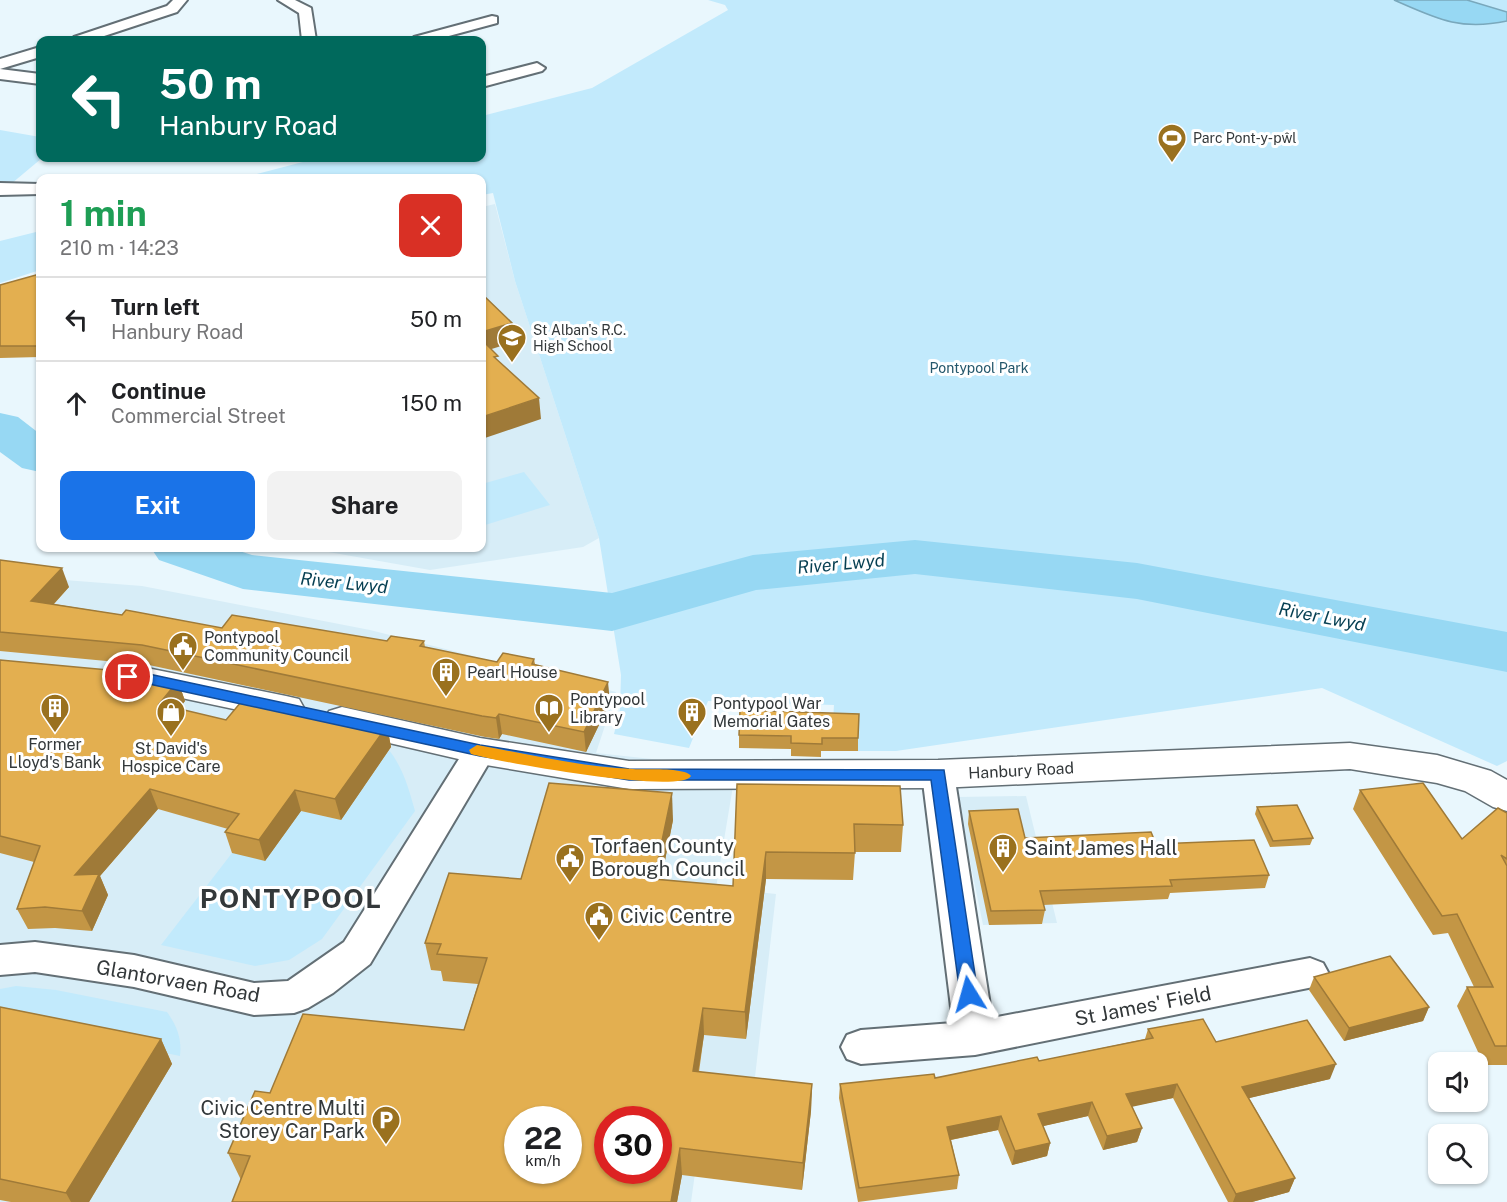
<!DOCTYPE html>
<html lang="en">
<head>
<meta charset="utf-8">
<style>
  body { margin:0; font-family:"Public Sans",sans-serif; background:#f2f2f2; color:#202124; height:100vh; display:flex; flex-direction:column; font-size:22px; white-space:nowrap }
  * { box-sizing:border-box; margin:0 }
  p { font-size:20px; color:#757577 }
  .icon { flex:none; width:33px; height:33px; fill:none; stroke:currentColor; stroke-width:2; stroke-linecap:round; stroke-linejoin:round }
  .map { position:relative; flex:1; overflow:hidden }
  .sheet { position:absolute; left:36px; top:174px; width:450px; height:378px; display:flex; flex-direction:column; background:#fff; border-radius:12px; box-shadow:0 2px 4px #0004 }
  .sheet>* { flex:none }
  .banner { position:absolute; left:36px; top:36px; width:450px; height:126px; border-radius:12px; box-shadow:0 2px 4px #0004; background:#00695c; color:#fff; overflow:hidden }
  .tools { position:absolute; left:1428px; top:1052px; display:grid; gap:12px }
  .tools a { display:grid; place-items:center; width:60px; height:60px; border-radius:12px; background:#fff; box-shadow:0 2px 4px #0004; font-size:30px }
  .speed { position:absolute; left:504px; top:1106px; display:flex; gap:12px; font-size:30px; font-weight:700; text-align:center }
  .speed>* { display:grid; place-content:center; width:78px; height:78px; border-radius:50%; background:#fff; box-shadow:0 2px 4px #0004; line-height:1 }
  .speed small { font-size:15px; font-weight:400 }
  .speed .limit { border:9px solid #d22; background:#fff; color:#111 }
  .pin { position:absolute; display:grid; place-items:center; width:51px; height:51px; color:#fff; margin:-26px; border:3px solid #fff; border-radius:50%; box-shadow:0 2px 6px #0007 }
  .me { position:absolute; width:66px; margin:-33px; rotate:352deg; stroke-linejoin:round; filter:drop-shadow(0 0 4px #0008) }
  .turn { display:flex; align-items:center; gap:21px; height:126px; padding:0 24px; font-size:27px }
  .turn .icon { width:78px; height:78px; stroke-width:2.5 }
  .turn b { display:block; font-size:42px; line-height:51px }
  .round { display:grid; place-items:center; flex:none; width:63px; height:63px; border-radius:12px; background:#f2f2f2 }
  .overview { display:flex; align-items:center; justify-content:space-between; height:102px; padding:0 24px }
  h1 { font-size:36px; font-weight:700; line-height:45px; color:#1e9e55 }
  .cta { display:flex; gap:12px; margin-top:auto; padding:12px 24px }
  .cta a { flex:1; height:69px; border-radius:12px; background:#1a73e8; color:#fff; font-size:24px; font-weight:700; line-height:69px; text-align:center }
  .cta a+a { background:#f2f2f2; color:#202124 }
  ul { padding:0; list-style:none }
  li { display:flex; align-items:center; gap:18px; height:84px; padding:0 24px; border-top:2px solid #e0e0e0 }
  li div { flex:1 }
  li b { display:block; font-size:22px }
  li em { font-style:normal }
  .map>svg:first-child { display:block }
</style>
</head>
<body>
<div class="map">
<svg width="1507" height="1202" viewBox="0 0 1507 1202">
  <rect width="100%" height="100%" fill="#e9f7fd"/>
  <g fill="#d7edf7" fill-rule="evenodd">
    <polygon points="495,204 515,281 599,538 583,547 430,570 306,548 482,548 482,207"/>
    <path d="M0,575L142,586L370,630L616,692L596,753L736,768L716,888L776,894L755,1077L709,1073L691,1202H0ZM518,1119H568V1170H518ZM608,1119H658V1170H608Z"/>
    <polygon points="1026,796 1057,923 983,925 957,797"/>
  </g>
  <g fill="#c2eafc">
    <polygon points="708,0 1507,0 1507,761 1497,766 1322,688 896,751 831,751 834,705 708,701 689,748 614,734 620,709 621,675 599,538 515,281 493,193 482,195 482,178 242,178 318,158 482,158 482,116 592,88 728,10 725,5"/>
    <polygon points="0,130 40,137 42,158 11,184 0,182"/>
    <polygon points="40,231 40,270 0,283 0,241"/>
    <polygon points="524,472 550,505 482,526 482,484"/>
    <path d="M389,750C403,768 409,789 415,811L322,939L289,960L255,966L161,945L232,853L301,811L341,820Z"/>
    <path d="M16,986L56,990L167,1012C177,1026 182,1039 180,1056L0,1018V989Z"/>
  </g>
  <path fill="#97d8f3" stroke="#79a8bc" stroke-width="1.5" d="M1394,0H1467L1507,12V21C1460,31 1437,19 1394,0Z"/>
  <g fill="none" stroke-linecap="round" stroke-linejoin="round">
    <g fill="#97d8f3" fill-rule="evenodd">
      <polygon points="0,413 18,417 40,434 40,472 22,468 0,452"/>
      <polygon points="915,540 1137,563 1507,632 1507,672 1137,599 915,574 756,590 612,631 243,589 159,560 151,548 230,548 252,555 612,593 753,555"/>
    </g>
    <g stroke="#636f75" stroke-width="4">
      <g id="street">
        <polygon points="173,0 187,0 177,12 92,40 72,40 74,37 167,6"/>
        <polygon points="278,0 295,0 311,8 316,40 302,40 299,13"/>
        <polygon points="492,16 497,17 497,23 434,40 412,40 414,37"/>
        <polygon points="40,47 40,57 0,69 0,59"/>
        <polygon points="537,63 545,68 542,71 482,87 482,77"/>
        <polygon points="0,69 40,74 40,84 0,79"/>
        <polygon points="0,183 40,184 40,194 0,195"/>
        <polygon points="480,740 491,743 496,751 370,964 333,993 308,1008 294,1013 254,1015 134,987 35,972 0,975 0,945 35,942 134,955 254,983 288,981 344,942 469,743"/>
        <polygon points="938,762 950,766 954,774 992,1018 1310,958 1323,963 1329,974 1323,985 975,1055 861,1064 847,1059 841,1047 847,1035 861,1030 953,1023 922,774 926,766"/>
      </g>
    </g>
    <g stroke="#636f75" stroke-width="3">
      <g id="secondary">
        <polygon points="137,666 286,696 299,699 304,708 299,717 286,720 125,686 119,678 125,670"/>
        <polygon points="342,707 480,738 629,761 938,760 1350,743 1437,755 1491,771 1507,780 1507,811 1493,807 1465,791 1437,783 1350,769 938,788 629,789 480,764 329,729 324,720 329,711"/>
      </g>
    </g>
    <use href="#street" fill="#fff" fill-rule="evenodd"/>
    <use href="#secondary" fill="#fff" fill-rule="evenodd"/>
  </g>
  <g fill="#c39645">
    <polygon points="40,274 40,357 0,358 0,285"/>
    <polygon points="0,560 69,587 54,604 122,615 222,628 387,641 424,641 425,647 497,662 534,659 535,664 610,702 586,752 502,734 499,739 485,737 149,665 0,651"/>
    <polygon points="0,660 178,681 185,701 179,709 226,720 387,726 391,747 341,820 301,811 265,861 232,853 225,832 228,829 158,809 100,876 108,895 92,931 55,928 28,929 17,909 34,862 0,853"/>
    <polygon points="739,735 858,738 858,751 821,751 821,757 791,756 791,749 739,748"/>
    <polygon points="737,784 903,825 901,852 855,852 853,880 766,879 746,1039 704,1035 699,1072 812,1084 811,1111 802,1190 682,1175 677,1202 232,1202 241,1180 228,1153 270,1093 464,1030 478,984 443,981 441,971 431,970 425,943 521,879 673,820 661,880 733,886"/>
    <polygon points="1360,790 1462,839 1507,813 1507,1065 1484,1065 1457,1006 1467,987 1474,987 1448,933 1433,935 1353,809"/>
    <polygon points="1257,807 1313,838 1310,845 1270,847 1255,814"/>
    <polygon points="969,811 1025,838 1156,844 1269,875 1265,888 1170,893 1168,899 1043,905 1045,910 1042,924 989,925 968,824"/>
    <polygon points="1314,977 1429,1007 1423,1021 1344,1041 1309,990"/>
    <polygon points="0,1007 161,1039 172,1064 89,1202 11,1202 0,1200"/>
    <polygon points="1148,1029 1216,1042 1330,1079 1249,1098 1295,1178 1289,1192 1252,1202 1228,1202 1173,1098 1132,1106 1142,1128 1137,1142 1103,1150 1088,1116 1043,1126 1050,1143 1047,1156 1012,1165 998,1130 951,1140 959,1175 957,1189 858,1202 839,1098 840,1084 935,1078 1039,1061 1145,1039"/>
  </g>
  <g fill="#9f7a38">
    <polygon points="512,323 514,342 482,352 482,332"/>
    <polygon points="539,398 541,419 482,439 482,417"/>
    <polygon points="62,568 69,587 39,620 31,601"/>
    <polygon points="178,681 185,701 166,724 159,704"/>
    <polygon points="608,682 610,702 586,752 584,732"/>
    <polygon points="499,714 502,734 499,739 496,718"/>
    <polygon points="387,726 391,747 341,820 335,799"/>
    <polygon points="150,789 158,809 100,876 108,895 92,931 82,911 75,875"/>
    <polygon points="295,790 301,811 265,861 259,840"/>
    <polygon points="672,793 673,820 656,906 654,879"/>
    <polygon points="766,852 766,879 746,1039 745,1012"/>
    <polygon points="1429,1007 1423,1021 1344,1041 1349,1028"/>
    <polygon points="703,1008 704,1035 694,1098 693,1071"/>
    <polygon points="161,1039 172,1064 89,1202 71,1202 66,1193"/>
    <polygon points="1336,1064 1330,1079 1237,1101 1242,1087"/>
    <polygon points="812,1084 811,1111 802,1190 803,1163"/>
    <polygon points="1177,1084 1173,1098 1122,1109 1126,1094"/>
    <polygon points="1092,1102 1088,1116 1035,1128 1038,1114"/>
    <polygon points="1001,1116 998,1130 945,1141 947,1127"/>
    <polygon points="1142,1128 1137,1142 1103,1150 1107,1136"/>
    <polygon points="1050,1143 1047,1156 1012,1165 1015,1151"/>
    <polygon points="680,1148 682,1175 677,1202 671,1202"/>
    <polygon points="1295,1178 1289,1192 1252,1202 1233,1202 1236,1194"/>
  </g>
  <g fill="#e3af50" stroke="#9f7a38" stroke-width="1.5" fill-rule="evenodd">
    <polygon points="40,274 40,346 0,346 0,285 36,275"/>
    <polygon points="482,294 512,323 482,332"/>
    <polygon points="482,340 498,356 494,357 539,398 482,417"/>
    <polygon points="0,560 62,568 31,601 122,615 126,610 222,628 232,615 387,641 391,636 424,641 420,646 497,662 503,653 534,659 532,664 608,682 584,732 499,714 496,718 482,716 142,645 0,632"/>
    <polygon points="0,660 141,673 178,681 159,704 226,720 246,696 387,726 335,799 295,790 259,840 225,832 239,814 150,789 75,875 99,874 82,911 45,907 17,909 40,846 0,836"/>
    <polygon points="740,710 859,714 858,738 822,738 822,744 791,743 791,736 739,735"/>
    <path d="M549,783L672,793L654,879L733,886L737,784L900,786L903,825L854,824L855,853L766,852L745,1012L703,1008L693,1071L812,1084L803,1163L680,1148L671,1202H232L250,1156L228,1153L255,1091L270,1093L303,1014L464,1030L487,958L437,954L441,944L425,943L449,873L521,879ZM518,1119H568V1170H518ZM608,1119H658V1170H608Z"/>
    <polygon points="1423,783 1462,839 1498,808 1507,813 1507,859 1501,855 1507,866 1507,1046 1495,1046 1467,987 1493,987 1457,914 1442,916 1360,790"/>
    <polygon points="1297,805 1313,838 1273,841 1257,807"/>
    <polygon points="1018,809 1025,838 1151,832 1156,844 1254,840 1269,875 1170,880 1172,886 1040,891 1045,910 991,911 969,811"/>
    <polygon points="1390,956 1429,1007 1349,1028 1314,977"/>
    <polygon points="0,1007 161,1039 66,1193 0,1179"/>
    <polygon points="1203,1019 1216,1042 1307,1020 1336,1064 1242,1087 1295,1178 1236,1194 1177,1084 1126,1094 1142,1128 1107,1136 1092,1102 1038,1114 1050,1143 1015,1151 1001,1116 947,1127 959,1175 859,1188 840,1084 934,1074 935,1078 1037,1057 1039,1061 1153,1038 1148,1029"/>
  </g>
  <polygon fill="#1a73e8" stroke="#114b97" stroke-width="1.5" points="128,672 149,674 480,745 629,769 944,770 978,994 975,999 969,1002 962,999 960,994 931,780 629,780 480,756 149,684 123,680 120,677"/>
  <path fill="#f59e0b" d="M477,745C528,754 581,767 633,769C645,770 685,767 691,776C680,795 498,762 471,754L469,750Z"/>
  <defs>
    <g id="stadium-pin" transform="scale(1.5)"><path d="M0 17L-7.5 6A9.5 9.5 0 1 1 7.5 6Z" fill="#9a711e" stroke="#fff"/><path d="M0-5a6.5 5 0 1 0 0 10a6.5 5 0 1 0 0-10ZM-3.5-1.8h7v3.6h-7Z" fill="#fff"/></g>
    <g id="school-pin" transform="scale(1.5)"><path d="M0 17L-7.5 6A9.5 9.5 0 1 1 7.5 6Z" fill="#9a711e" stroke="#fff"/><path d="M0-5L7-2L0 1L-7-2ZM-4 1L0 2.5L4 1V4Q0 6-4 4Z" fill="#fff"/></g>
    <g id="civic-pin" transform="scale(1.5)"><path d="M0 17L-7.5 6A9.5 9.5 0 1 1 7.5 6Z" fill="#9a711e" stroke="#fff"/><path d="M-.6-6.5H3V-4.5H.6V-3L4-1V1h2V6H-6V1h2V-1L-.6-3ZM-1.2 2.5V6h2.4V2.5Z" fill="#fff"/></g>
    <g id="building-pin" transform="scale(1.5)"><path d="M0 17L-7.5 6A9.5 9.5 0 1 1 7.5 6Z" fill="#9a711e" stroke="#fff"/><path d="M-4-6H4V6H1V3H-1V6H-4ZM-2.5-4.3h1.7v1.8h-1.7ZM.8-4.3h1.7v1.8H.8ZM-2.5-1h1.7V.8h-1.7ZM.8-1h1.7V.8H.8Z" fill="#fff"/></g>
    <g id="library-pin" transform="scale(1.5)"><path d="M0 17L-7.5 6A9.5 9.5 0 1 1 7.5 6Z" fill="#9a711e" stroke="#fff"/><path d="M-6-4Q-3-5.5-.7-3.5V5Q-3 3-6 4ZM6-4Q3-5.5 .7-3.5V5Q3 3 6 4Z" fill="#fff"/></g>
    <g id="shop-pin" transform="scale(1.5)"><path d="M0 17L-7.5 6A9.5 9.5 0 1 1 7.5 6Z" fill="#9a711e" stroke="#fff"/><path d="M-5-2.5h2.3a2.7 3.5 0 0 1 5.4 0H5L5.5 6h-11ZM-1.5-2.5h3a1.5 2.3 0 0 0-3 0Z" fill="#fff"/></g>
    <g id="parking-pin" transform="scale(1.5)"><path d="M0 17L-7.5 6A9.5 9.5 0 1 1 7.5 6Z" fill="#9a711e" stroke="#fff"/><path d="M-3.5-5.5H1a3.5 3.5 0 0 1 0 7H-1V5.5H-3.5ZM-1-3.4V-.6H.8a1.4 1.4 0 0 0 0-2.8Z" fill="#fff"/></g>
  </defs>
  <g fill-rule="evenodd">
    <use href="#stadium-pin" x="1172" y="138"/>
    <use href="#school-pin" x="512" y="338"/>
    <use href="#civic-pin" x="183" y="646"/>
    <use href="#building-pin" x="446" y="672"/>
    <use href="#building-pin" x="55" y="708"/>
    <use href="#library-pin" x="549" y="708"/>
    <use href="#shop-pin" x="171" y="712"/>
    <use href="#building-pin" x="692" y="712"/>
    <use href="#building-pin" x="1003" y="848"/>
    <use href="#civic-pin" x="570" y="858"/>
    <use href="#civic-pin" x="599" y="916"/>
    <use href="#parking-pin" x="386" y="1120"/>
  </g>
  <g text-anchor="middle" stroke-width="6" stroke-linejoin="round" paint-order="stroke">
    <g font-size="14" fill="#33383a" stroke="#fff" text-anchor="start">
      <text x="1193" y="143">Parc Pont-y-pŵl</text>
      <text x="533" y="335">St Alban's R.C.<tspan x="533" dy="16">High School</tspan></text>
    </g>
    <g font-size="14" fill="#24576b" stroke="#fff">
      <text x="979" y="373">Pontypool Park</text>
    </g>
    <g font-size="16" fill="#33383a" stroke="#fff" text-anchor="start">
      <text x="204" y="643">Pontypool<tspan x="204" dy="18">Community Council</tspan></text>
      <text x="467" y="678">Pearl House</text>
      <text x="570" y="705">Pontypool<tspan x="570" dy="18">Library</tspan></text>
      <text x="713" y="709">Pontypool War<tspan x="713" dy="18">Memorial Gates</tspan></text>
      <text x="55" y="750" text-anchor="middle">Former<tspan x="55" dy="18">Lloyd's Bank</tspan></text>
      <text x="171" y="754" text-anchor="middle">St David's<tspan x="171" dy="18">Hospice Care</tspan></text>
    </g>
    <g font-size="16" fill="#33383a" stroke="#fff">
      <text transform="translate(1021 770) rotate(-3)" y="6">Hanbury Road</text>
    </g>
    <g font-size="18" font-style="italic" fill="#063f52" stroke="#fff">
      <text transform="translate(841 564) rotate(-5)" y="6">River Lwyd</text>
      <text transform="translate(344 583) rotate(6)" y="6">River Lwyd</text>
      <text transform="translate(1322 617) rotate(11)" y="6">River Lwyd</text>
    </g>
    <g font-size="20" fill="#33383a" stroke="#fff" text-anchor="start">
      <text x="591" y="853">Torfaen County<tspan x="591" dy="23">Borough Council</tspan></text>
      <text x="1024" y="855">Saint James Hall</text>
      <text x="620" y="923">Civic Centre</text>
      <text x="365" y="1115" text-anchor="end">Civic Centre Multi<tspan x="365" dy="23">Storey Car Park</tspan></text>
    </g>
    <g font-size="20" fill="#33383a" stroke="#fff">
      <text transform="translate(178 981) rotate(10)" y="7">Glantorvaen Road</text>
      <text transform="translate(1143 1006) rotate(-11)" y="7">St James' Field</text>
    </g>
    <g font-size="27" font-weight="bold" letter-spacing="1.5" fill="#33383a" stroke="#fff">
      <text x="291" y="908">PONTYPOOL</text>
    </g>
  </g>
</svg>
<div class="tools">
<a><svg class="icon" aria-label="sound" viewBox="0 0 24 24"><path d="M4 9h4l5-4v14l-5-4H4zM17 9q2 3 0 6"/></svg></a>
<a><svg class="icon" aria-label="search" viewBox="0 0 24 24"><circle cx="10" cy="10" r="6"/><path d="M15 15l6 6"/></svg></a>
</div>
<div class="speed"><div>22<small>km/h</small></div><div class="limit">30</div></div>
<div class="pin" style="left:128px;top:677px;background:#d93025"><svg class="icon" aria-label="arrive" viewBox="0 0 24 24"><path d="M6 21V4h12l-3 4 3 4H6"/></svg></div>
<svg class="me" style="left:969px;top:994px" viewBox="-20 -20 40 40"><path d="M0-17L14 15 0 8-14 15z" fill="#1a73e8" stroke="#fff" stroke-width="4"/></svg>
<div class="banner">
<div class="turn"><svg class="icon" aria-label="left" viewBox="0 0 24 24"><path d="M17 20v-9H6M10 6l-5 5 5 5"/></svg><div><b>50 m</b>Hanbury Road</div></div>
</div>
<section class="sheet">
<div class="overview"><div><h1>1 min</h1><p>210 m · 14:23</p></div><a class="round" style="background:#d93025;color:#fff"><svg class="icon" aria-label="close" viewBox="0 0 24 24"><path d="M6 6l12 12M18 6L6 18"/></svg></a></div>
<ul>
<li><svg class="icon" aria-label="left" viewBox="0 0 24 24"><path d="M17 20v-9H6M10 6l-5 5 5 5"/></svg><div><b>Turn left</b><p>Hanbury Road</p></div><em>50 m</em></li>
<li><svg class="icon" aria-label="ahead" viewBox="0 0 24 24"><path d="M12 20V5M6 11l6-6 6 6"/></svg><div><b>Continue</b><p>Commercial Street</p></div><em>150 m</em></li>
</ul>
<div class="cta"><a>Exit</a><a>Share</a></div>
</section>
</div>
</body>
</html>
